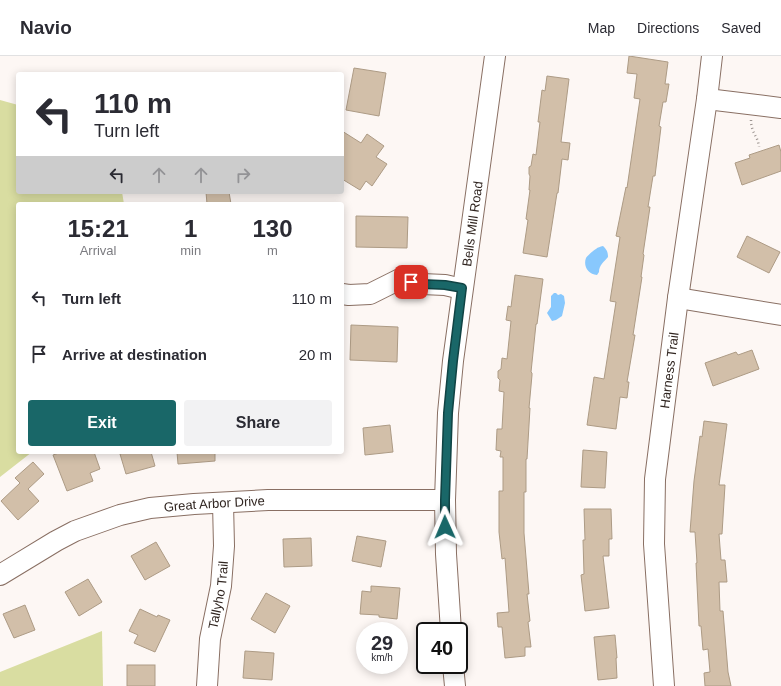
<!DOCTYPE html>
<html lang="en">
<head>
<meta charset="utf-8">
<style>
  body { margin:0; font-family:Helvetica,sans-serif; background:#f2f2f3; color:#2b2b33; height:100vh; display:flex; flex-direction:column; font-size:15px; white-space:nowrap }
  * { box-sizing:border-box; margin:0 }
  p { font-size:13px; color:#7c7c81 }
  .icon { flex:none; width:22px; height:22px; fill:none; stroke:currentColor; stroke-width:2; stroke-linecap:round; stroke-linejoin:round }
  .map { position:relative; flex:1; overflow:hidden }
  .sheet { position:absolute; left:16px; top:146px; width:328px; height:252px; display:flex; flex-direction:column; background:#fff; border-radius:4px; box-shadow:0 2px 10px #0003 }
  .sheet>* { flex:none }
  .top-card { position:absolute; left:16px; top:16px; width:328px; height:122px; border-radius:4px; box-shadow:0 2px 10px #0003; background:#fff; color:#2b2b33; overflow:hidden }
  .speed { position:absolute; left:356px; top:566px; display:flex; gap:8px; font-size:20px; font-weight:700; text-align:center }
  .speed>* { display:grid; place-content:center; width:52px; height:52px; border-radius:50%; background:#fff; box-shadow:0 2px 10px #0003; line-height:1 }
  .speed small { font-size:10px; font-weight:400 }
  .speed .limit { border:2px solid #111; border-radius:6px; background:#fff; color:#111 }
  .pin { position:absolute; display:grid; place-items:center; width:34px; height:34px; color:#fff; margin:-17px; border-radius:8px; box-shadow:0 2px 6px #0006 }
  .me { position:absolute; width:44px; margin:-22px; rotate:359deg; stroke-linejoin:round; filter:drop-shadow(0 0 3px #0008) }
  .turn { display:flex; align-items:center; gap:14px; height:84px; padding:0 12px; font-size:18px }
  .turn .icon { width:52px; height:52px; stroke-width:2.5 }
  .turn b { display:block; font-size:28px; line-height:34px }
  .lanes { display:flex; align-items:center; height:38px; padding:0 12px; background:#0003; justify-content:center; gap:20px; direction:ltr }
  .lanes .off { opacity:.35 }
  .eta { display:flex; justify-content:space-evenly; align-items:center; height:68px; text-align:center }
  .eta b { font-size:24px; font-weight:800; line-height:28px }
  .action { display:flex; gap:8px; margin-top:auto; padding:8px 12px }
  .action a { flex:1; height:46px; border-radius:4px; background:#196768; color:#fff; font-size:16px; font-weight:800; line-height:46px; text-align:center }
  .action a+a { background:#f2f2f3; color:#2b2b33 }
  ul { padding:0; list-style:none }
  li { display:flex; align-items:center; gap:12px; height:56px; padding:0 12px }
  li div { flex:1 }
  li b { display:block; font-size:15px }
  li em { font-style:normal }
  header { display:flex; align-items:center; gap:24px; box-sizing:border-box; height:56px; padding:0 20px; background:#fff; border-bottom:1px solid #e1e1e2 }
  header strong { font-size:19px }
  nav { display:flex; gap:22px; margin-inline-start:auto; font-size:14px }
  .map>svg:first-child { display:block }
</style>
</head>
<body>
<header>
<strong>Navio</strong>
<nav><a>Map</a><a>Directions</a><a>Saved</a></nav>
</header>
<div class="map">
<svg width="781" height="630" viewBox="0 0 781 630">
  <rect width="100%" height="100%" fill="#fdf7f4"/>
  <g fill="#d9dda1">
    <polygon points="0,44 18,49 18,136 122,136 124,148 18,148 18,396 32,396 0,421"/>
    <polygon points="102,575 103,630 0,630 0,616"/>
  </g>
  <g fill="#88c8fd">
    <path d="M603,190C607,194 608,196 608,201C604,206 599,209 599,216L597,219C588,218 583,210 586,202C587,200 595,193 596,193C598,191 600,191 603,190Z"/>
    <polygon points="554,237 556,237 558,239 561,238 564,240 565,247 562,260 556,264 552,265 547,257 551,251 551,240"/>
  </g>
  <g fill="#d2bfa9" stroke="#ad9b85">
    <polygon points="629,0 668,6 665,28 669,28 666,46 663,46 659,70 661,71 655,120 653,120 648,151 650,151 643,198 644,199 641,221 642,221 633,279 635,279 627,326 629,326 627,342 620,341 616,373 587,369 594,321 604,323 616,246 610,245 620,181 616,180 626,131 627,132 640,43 634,42 637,18 627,17"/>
    <polygon points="354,12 386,17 379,60 346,54"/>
    <polygon points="547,20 569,23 561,86 570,87 568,104 562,103 558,137 557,137 547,201 523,197 528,164 526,163 530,134 529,134 530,120 529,118 529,111 531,110 533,98 536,99 540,66 538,66 542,34 545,35"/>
    <polygon points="342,75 361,87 367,78 384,90 376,101 387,108 372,130 366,125 360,134 342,123"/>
    <polygon points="779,89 781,96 781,115 742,129 735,107 750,102 749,99"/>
    <polygon points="206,136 229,136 231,148 207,148"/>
    <polygon points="356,160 408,161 407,192 356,191"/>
    <polygon points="747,180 780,196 769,217 737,201"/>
    <polygon points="515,219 543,223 537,268 536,268 531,316 532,317 532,319 529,352 530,352 527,403 526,403 526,436 524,436 524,477 529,538 527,538 530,565 528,566 531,591 525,591 525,600 505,602 502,571 498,571 497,557 509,556 505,502 502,503 499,476 499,435 503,435 503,401 500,401 501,395 496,394 497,373 502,373 504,336 499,335 500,324 498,322 498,315 501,313 502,302 507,303 511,265 506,264 508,250 511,251"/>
    <polygon points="351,269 398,271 397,306 350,304"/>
    <polygon points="752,294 759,313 713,330 705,307 736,296 738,299"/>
    <polygon points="704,365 727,368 719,429 725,429 722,478 719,478 721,504 725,504 727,526 719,526 720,555 723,555 728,616 731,630 705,630 704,617 710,616 708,593 703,594 701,570 699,570 696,507 697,507 695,476 690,476 694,425 700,380 702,381"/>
    <polygon points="390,369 393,396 365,399 363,372"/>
    <polygon points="583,394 607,396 605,432 581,431"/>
    <polygon points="62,396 94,396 100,413 90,417 93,425 67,435 53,399"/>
    <polygon points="127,396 151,396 155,410 126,418 120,398"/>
    <polygon points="177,396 215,396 215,405 178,408"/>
    <polygon points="33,406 44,418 28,433 39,445 18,464 1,445 20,427 15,422"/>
    <polygon points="584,453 611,453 612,483 609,483 609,500 603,500 609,552 585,555 581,519 584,518 583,484 585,484"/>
    <polygon points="357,480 386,485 381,511 352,505"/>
    <polygon points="311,482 312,510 284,511 283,483"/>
    <polygon points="156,486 170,510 145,524 131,500"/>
    <polygon points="88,523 102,546 79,560 65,536"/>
    <polygon points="371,530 400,532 397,563 379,561 379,559 360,558 362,535 371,536"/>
    <polygon points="266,537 290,550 275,577 251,563"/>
    <polygon points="25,549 35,574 14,582 3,558"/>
    <polygon points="140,553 157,561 158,559 170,564 155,596 134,587 138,579 129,575"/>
    <polygon points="615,579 617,602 616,602 617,622 598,624 594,581"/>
    <polygon points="245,595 274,597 272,624 243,622"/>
    <rect x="127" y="609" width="28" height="21"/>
  </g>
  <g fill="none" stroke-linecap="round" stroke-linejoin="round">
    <g stroke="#896f63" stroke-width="22">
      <g id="minor">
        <polyline points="707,43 781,52"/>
        <polyline points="342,238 349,239 370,238 400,223 422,228 445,229 462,233"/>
        <polyline points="678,242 781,259"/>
        <path id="s1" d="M0,519L56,485L75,475L120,459L150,452L194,448L268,444H445"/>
        <path id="s2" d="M451,575L446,498L445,444L448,357L453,305L495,0"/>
        <polyline points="453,609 455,630"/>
        <path id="s3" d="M207,630L210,583L221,530L224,490L223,447"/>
        <path id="s4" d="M664,630L654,488L655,423L678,242L707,43L712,0"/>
      </g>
    </g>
    <path stroke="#9e9692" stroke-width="2.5" stroke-dasharray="1 3" stroke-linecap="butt" d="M751,64C751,77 758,80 759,91"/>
    <use href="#minor" stroke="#fff" stroke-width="20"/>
  </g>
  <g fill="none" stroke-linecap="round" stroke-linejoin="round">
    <g stroke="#104344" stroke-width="10">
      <polyline id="route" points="411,226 422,228 445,229 462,232 453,305 448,357 445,444 445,471"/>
    </g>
    <use href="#route" stroke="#196768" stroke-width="7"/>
  </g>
  <g text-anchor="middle" stroke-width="3.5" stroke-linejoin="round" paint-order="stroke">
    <g font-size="13" fill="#302520" stroke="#fff">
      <text dy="5" stroke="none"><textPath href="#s2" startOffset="409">Bells Mill Road</textPath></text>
      <text dy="5" stroke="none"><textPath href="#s4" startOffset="317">Harness Trail</textPath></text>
      <text dy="5" stroke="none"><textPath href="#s1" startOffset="230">Great Arbor Drive</textPath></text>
      <text dy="5" stroke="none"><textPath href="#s3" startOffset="92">Tallyho Trail</textPath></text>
    </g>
  </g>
</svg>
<div class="speed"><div>29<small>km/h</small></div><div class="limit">40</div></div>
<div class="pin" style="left:411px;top:226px;background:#d93025"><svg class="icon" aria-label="arrive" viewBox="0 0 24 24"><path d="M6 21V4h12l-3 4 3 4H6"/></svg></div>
<svg class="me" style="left:445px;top:471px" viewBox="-20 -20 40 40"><path d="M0-17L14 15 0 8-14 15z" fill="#196768" stroke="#fff" stroke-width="4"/></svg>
<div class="top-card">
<div class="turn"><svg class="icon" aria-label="left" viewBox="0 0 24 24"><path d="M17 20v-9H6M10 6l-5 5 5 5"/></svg><div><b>110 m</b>Turn left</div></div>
<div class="lanes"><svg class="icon" aria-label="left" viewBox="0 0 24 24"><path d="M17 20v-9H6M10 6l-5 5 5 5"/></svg><svg class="icon off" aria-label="ahead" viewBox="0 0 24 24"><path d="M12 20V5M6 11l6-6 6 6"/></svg><svg class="icon off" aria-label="ahead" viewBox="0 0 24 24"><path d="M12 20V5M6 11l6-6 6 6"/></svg><svg class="icon off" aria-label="right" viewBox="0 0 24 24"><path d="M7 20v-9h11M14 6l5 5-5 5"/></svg></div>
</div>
<section class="sheet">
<div class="eta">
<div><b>15:21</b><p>Arrival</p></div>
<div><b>1</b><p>min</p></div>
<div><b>130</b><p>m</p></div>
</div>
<ul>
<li><svg class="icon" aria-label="left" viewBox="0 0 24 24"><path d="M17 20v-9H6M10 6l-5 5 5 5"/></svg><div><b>Turn left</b></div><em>110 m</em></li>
<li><svg class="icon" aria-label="arrive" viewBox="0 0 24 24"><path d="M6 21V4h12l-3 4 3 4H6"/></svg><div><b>Arrive at destination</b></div><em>20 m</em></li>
</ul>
<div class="action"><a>Exit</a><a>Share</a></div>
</section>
</div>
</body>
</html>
